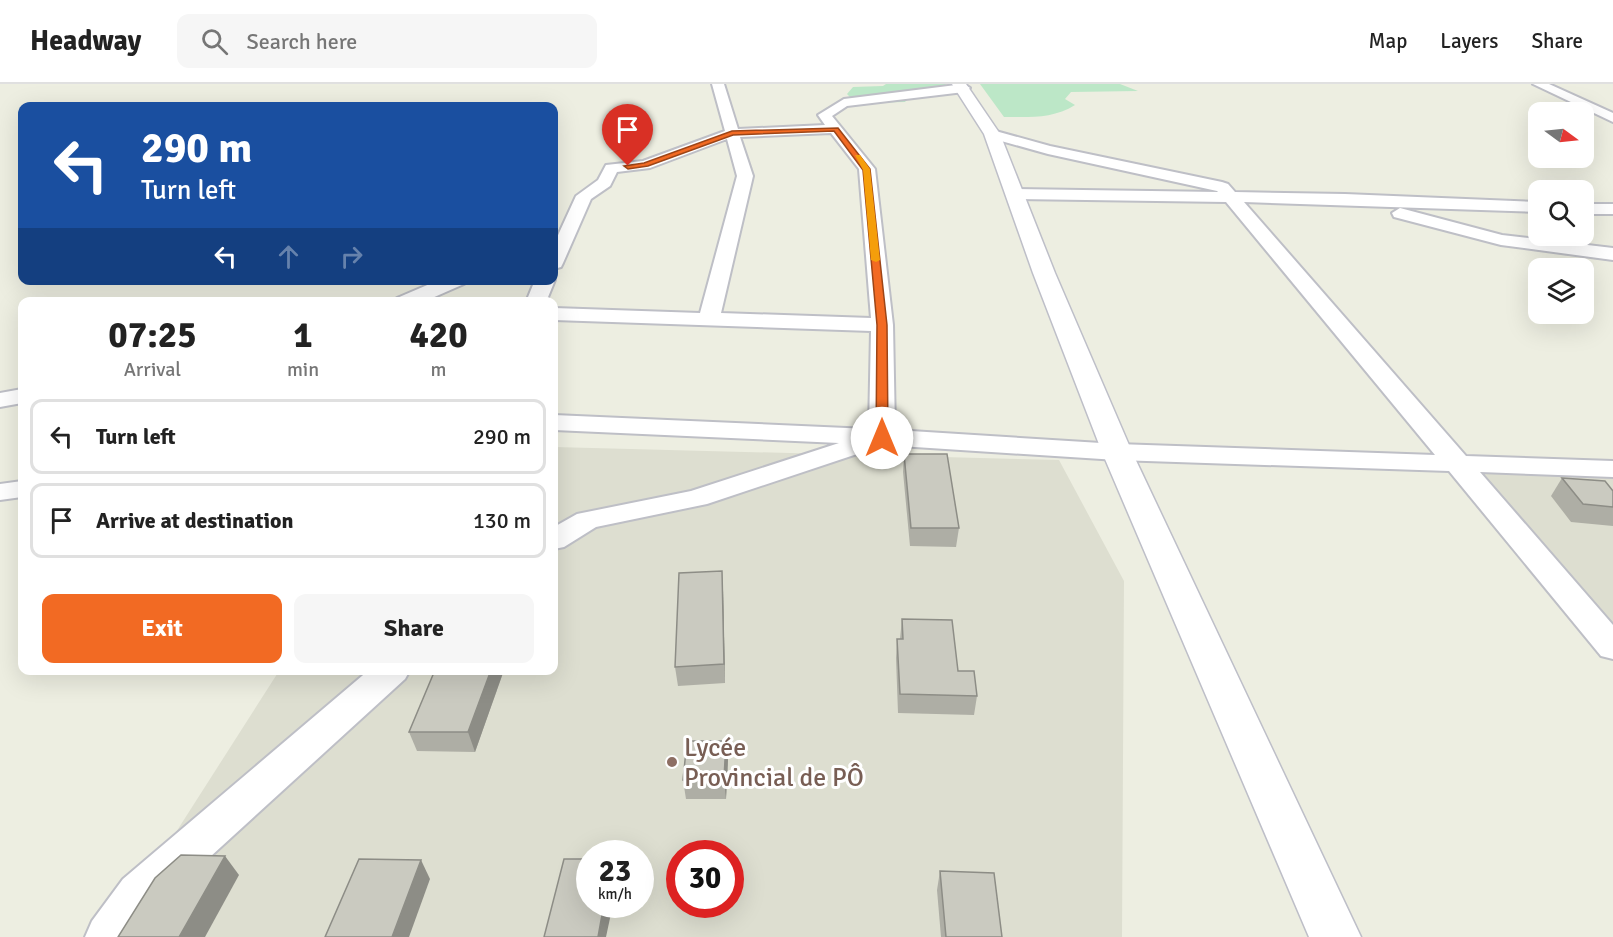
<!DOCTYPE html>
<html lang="en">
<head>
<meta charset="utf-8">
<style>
  body { margin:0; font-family:Signika,sans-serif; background:#f6f6f6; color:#222; height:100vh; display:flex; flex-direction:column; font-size:22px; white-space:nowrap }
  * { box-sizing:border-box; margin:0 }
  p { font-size:20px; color:#767676 }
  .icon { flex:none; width:33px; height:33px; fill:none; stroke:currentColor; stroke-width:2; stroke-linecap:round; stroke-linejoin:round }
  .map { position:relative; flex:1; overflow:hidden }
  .sheet { position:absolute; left:18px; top:213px; width:540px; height:378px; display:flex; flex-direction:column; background:#fff; border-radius:12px; box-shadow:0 6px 24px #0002 }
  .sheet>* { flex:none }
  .top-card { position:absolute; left:18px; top:18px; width:540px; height:183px; border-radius:12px; box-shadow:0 6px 24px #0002; background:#1a4fa0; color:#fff; overflow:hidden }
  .needle { width:39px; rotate:105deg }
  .buttons { position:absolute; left:1528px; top:18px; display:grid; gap:12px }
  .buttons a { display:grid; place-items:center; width:66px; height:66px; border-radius:12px; background:#fff; box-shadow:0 6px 24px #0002; font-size:30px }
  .speed { position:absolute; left:576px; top:756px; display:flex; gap:12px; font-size:30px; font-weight:700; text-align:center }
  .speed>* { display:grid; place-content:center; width:78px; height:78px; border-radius:50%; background:#fff; box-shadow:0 6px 24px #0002; line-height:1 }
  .speed small { font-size:15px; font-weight:400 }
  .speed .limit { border:9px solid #d22; background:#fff; color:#111 }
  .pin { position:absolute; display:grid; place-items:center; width:51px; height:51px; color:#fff; margin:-62px -26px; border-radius:50% 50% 50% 0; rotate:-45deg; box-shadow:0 0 6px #0007 }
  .pin .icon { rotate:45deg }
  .me { position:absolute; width:66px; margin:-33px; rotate:0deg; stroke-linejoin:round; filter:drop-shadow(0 0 4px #0008) }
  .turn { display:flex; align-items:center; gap:21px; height:126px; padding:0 24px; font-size:27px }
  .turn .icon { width:78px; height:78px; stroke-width:2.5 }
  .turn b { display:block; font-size:42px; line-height:51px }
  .lanes { display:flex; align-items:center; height:57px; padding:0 24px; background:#0003; justify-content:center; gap:30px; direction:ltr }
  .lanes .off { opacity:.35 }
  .eta { display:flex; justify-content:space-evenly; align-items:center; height:102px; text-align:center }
  .eta b { font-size:36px; font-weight:700; line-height:42px }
  .action { display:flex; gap:12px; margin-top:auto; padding:12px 24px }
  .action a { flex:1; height:69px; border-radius:12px; background:#f26a23; color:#fff; font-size:24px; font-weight:700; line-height:69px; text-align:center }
  .action a+a { background:#f6f6f6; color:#222 }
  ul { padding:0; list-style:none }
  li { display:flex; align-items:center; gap:18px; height:75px; margin:0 12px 9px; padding:0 12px; border:3px solid #e0e0e0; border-radius:12px }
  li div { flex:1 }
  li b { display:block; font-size:22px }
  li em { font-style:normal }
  header { display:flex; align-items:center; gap:36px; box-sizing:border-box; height:84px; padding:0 30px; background:#fff; border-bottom:2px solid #e0e0e0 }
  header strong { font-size:28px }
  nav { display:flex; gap:33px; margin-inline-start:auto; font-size:21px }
  .search { width:420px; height:54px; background:#f6f6f6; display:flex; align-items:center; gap:15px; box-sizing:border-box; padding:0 21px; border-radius:12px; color:#767676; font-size:22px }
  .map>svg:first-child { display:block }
</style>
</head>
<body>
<header>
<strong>Headway</strong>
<div class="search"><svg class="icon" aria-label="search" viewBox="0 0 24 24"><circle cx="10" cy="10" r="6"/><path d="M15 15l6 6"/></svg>Search here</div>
<nav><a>Map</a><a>Layers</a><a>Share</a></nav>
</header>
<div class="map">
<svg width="1613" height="853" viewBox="0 0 1613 853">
  <rect width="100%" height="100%" fill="#edeee1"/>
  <g fill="#ddded0" fill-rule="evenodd">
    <path d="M554,363L1059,376L1124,497L1122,853H109L279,587L554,586ZM590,770H640V820H590ZM680,770H730V820H680Z"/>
    <polygon points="1470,385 1613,392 1613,549"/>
  </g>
  <g fill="#bce7c7">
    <path d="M886,0H945L948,2C931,4 917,4 905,18L856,19L847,10L853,3L883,2Z"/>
    <path d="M980,0H1120L1138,7L1071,8L1065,15L1075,21C1053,35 1029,33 1004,33Z"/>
  </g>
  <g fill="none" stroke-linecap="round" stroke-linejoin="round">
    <g stroke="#bebfc6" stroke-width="4">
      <g id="minor">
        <path d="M712,0H724L738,45L825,41L818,31L844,15L964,0L970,4L964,8L847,22L832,32L875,85L893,241L895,346L1117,360L1435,371L1226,118L1015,115L1007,110L1015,105L1218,108L1217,107L1048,70L987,53L985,50L987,47L992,46L1050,62L1222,98L1228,100L1235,108L1345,110L1539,118V128L1244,118L1466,372L1613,377V393L1480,388L1613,541V575L1601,572L1449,387L1117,376L884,361L707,420L596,443L564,463L554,465V443L577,430L691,407L839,359L554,346V331L869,345L871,247L554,236V224L700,229L737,92L727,55L650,84L617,88L610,102L591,115L563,179L561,183L554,185V160L576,112L598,96L606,81L643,77L725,47ZM831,49L859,85L871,234L721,229L753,92L740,53Z"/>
        <polygon points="1533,0 1549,0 1613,29 1613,38"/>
        <rect x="1584" y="120" width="29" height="10"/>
        <polygon points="1400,124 1502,151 1613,164 1613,176 1501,161 1394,133 1392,129"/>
        <polygon points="554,194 555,196 546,218 526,218 535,196 554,196"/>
        <polygon points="439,196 466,196 464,200 423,218 394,218 397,214"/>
        <polygon points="22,305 22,319 0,323 0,309"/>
        <polygon points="22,397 22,413 0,416 0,400"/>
        <polygon points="369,586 410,586 405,595 153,825 134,853 85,853 92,837 123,795"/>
      </g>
    </g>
    <g stroke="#bebfc8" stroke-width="3">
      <polygon id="secondary" points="952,0 966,0 1000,50 1055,189 1132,368 1361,853 1309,853 1102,368 1033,189 984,50"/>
    </g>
    <use href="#minor" fill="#fff" fill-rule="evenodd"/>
    <use href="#secondary" fill="#fff" fill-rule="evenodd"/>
  </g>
  <g fill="#aeaea5">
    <polygon points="904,370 959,444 956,463 910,462 903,388"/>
    <polygon points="1562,394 1613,407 1613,442 1571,438 1551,412"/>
    <polygon points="723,506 725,599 678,602 675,583"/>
    <polygon points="902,535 958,587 977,612 974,631 898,629 896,574 897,555 900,555"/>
    <polygon points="504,586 475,668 417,667 409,648"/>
    <polygon points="726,657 728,676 726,715 686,715 683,696"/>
    <polygon points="940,787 1002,853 941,853 937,806"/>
  </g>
  <g fill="#8d8d86">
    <polygon points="722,487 723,506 725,599 724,580"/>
    <polygon points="491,586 504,586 475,668 468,648"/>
    <polygon points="726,657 728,676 726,715 724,695"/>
    <polygon points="225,772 239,791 205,853 179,853"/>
    <polygon points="421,776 430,795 409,853 392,853"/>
    <polygon points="604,820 613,820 606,853 598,853"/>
  </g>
  <g fill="#cacac0" stroke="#8d8d86" stroke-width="1.5">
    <polygon points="904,370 947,370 959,444 911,444"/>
    <polygon points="1562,394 1605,397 1613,407 1613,423 1583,420"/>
    <polygon points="722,487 724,580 675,583 679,489"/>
    <polygon points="902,535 952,536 958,587 974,587 977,612 900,610 897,555 903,555"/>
    <polygon points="435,586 491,586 468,648 409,648"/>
    <polygon points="687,657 726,657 724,695 683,696"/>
    <polygon points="181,771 225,772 179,853 118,853 155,794"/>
    <polygon points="359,775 421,776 392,853 325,853"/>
    <polygon points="564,775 590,775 590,820 604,820 598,853 544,853"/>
    <polygon points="940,787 994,789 1002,853 946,853"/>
  </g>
  <polygon fill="#f26a23" stroke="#9d4517" stroke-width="1.5" points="838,44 870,85 887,241 888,354 882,357 876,354 877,241 863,86 834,47 733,51 648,82 628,85 624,82 644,79 732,47"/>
  <polygon fill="#f59e0b" points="855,71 860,71 870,85 880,176 876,178 871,176 863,86"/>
  <circle fill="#8d6e63" stroke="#fff" stroke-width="2" cx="672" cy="678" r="6"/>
  <g text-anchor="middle" stroke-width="6" stroke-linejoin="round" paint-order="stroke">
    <g font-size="26" fill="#785e54" stroke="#fff" text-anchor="start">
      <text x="684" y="672">Lycée<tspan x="684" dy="30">Provincial de PÔ</tspan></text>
    </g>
  </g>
</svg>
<div class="buttons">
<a><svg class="needle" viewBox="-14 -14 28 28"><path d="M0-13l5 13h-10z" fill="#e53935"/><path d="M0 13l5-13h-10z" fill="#767676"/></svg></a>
<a><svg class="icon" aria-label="search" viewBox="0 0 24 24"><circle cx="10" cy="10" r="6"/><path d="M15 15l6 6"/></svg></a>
<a><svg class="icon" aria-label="layers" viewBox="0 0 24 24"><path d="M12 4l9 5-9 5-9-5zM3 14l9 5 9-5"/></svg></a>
</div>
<div class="speed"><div>23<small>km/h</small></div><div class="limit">30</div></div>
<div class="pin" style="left:628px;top:82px;background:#d93025"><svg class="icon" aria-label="arrive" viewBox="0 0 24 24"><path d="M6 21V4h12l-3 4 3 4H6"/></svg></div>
<svg class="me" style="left:882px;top:354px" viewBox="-20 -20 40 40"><circle r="19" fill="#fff"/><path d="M0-13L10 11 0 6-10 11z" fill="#f26a23"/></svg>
<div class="top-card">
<div class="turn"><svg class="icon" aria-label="left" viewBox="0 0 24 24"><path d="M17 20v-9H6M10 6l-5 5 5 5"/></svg><div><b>290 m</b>Turn left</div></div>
<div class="lanes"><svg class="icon" aria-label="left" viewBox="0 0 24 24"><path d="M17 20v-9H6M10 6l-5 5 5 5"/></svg><svg class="icon off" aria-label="ahead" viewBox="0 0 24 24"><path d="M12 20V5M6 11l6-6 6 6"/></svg><svg class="icon off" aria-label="right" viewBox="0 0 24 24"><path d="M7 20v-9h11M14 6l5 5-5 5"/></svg></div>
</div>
<section class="sheet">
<div class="eta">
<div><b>07:25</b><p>Arrival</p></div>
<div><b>1</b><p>min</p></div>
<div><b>420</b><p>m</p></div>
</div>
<ul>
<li><svg class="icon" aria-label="left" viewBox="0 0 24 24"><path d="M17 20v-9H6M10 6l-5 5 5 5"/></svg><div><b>Turn left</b></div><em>290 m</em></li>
<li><svg class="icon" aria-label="arrive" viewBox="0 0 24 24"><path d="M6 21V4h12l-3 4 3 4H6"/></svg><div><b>Arrive at destination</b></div><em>130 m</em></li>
</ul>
<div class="action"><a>Exit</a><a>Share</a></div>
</section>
</div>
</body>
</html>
